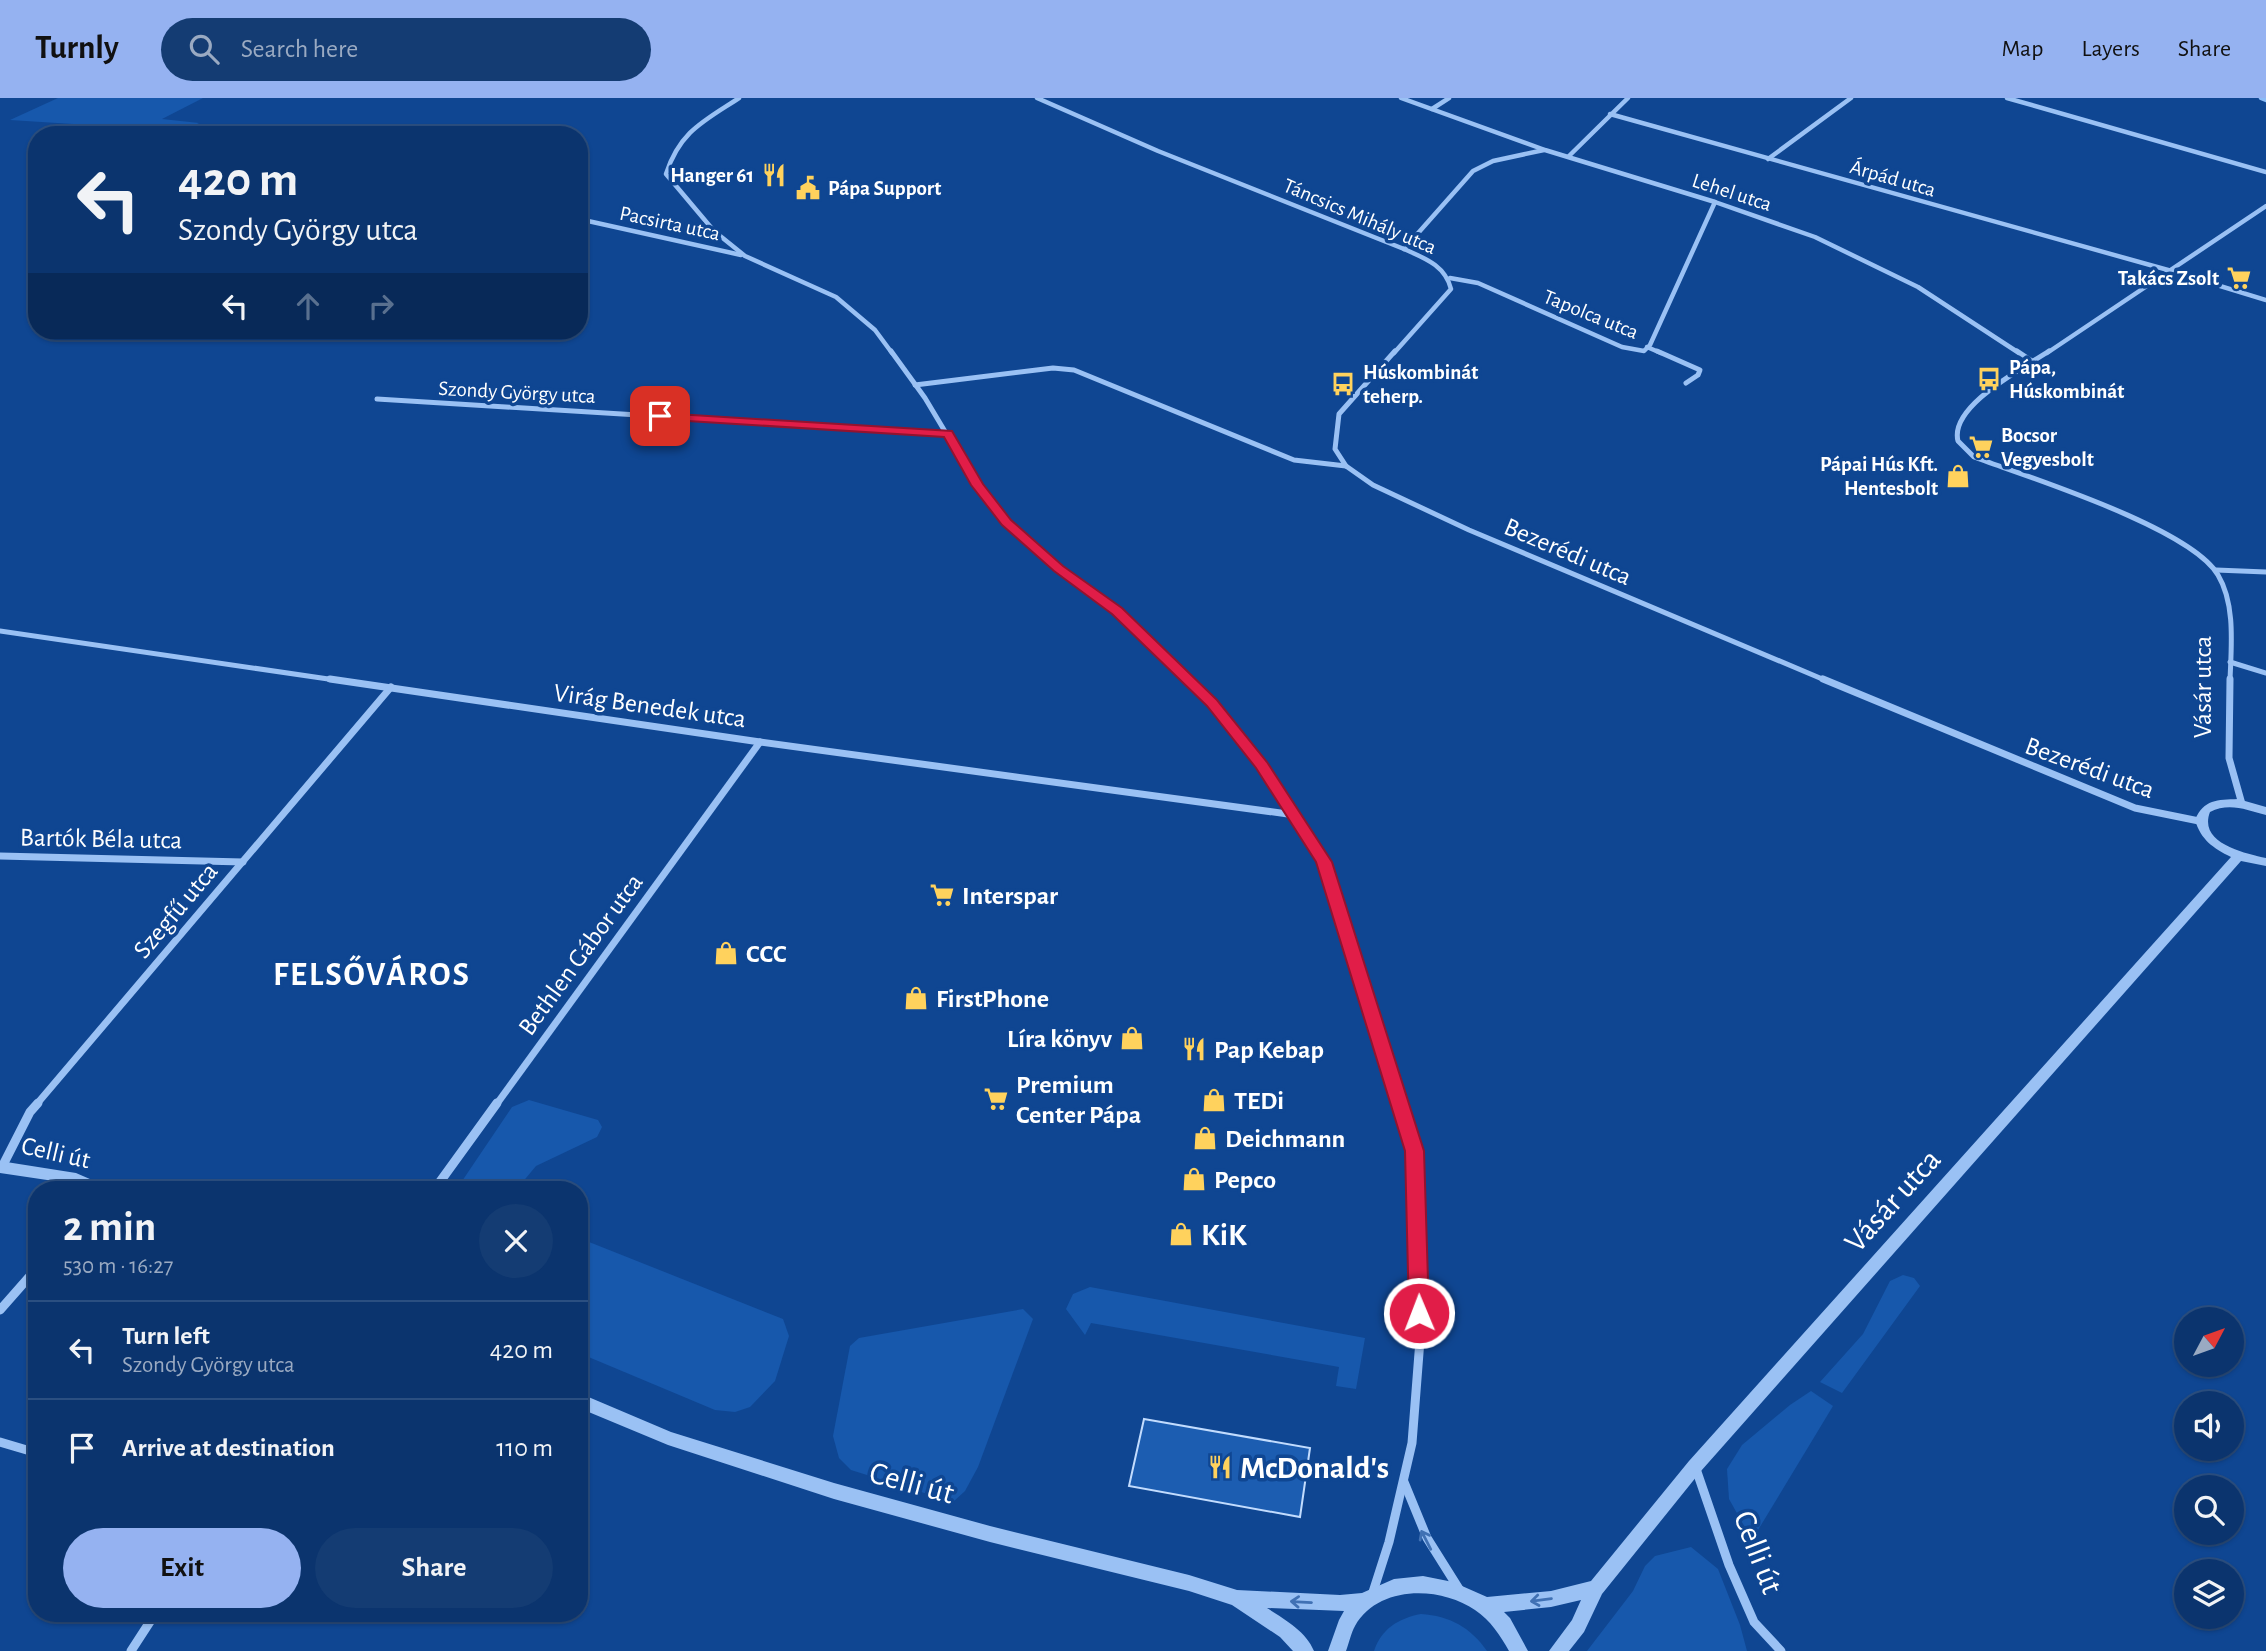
<!DOCTYPE html>
<html lang="en">
<head>
<meta charset="utf-8">
<style>
  body { margin:0; font-family:"Alegreya Sans",sans-serif; background:#143c73; color:#f1f3f6; height:100vh; display:flex; flex-direction:column; font-size:26px; white-space:nowrap }
  * { box-sizing:border-box; margin:0 }
  p { font-size:23px; color:#9aaac2 }
  .icon { flex:none; width:38px; height:38px; fill:none; stroke:currentColor; stroke-width:2; stroke-linecap:round; stroke-linejoin:round }
  .map { position:relative; flex:1; overflow:hidden }
  .sheet { position:absolute; left:28px; top:1083px; width:560px; height:441px; display:flex; flex-direction:column; background:#0b346e; border-radius:28px; box-shadow:0 2px 5px #0004,0 0 0 2px #2b4f81 }
  .sheet>* { flex:none }
  .top-card { position:absolute; left:28px; top:28px; width:560px; height:214px; border-radius:28px; box-shadow:0 2px 5px #0004,0 0 0 2px #2b4f81; background:#0b346e; color:#f1f3f6; overflow:hidden }
  .needle { width:46px; rotate:49deg }
  .controls { position:absolute; left:2174px; top:1209px; display:grid; gap:14px }
  .controls a { display:grid; place-items:center; width:70px; height:70px; border-radius:50%; background:#0b346e; box-shadow:0 2px 5px #0004,0 0 0 2px #2b4f81; font-size:35px }
  .pin { position:absolute; display:grid; place-items:center; width:60px; height:60px; color:#fff; margin:-30px; border-radius:14px; box-shadow:0 4px 10px #0006 }
  .me { position:absolute; width:77px; margin:-38px; rotate:359deg; stroke-linejoin:round; filter:drop-shadow(0 0 5px #0008) }
  .turn { display:flex; align-items:center; gap:24px; height:147px; padding:0 35px; font-size:32px }
  .turn .icon { width:91px; height:91px; stroke-width:2.5 }
  .turn b { display:block; font-size:49px; line-height:60px }
  .lanes { display:flex; align-items:center; height:66px; padding:0 35px; background:#0003; justify-content:center; gap:35px; direction:ltr }
  .lanes .off { opacity:.35 }
  .round { display:grid; place-items:center; flex:none; width:74px; height:74px; border-radius:37px; background:#143c73 }
  .headline { display:flex; align-items:center; justify-content:space-between; height:119px; padding:0 35px }
  h1 { font-size:42px; font-weight:700; line-height:52px }
  .action { display:flex; gap:14px; margin-top:auto; padding:14px 35px }
  .action a { flex:1; height:80px; border-radius:42px; background:#95b2f1; color:#111; font-size:28px; font-weight:700; line-height:80px; text-align:center }
  .action a+a { background:#143c73; color:#f1f3f6 }
  ul { padding:0; list-style:none }
  li { display:flex; align-items:center; gap:21px; height:98px; padding:0 35px; border-top:2px solid #2b4f81 }
  li div { flex:1 }
  li b { display:block; font-size:26px }
  li em { font-style:normal }
  header { display:flex; align-items:center; gap:42px; box-sizing:border-box; height:98px; padding:0 35px; background:#95b2f1; color:#111 }
  header strong { font-size:33px }
  nav { display:flex; gap:38px; margin-inline-start:auto; font-size:24px }
  .search { width:490px; height:63px; background:#143c73; display:flex; align-items:center; gap:18px; box-sizing:border-box; padding:0 24px; border-radius:38px; color:#9aaac2; font-size:26px }
  .map>svg:first-child { display:block }
</style>
</head>
<body>
<header>
<strong>Turnly</strong>
<div class="search"><svg class="icon" aria-label="search" viewBox="0 0 24 24"><circle cx="10" cy="10" r="6"/><path d="M15 15l6 6"/></svg>Search here</div>
<nav><a>Map</a><a>Layers</a><a>Share</a></nav>
</header>
<div class="map">
<svg width="2266" height="1553" viewBox="0 0 2266 1553">
  <rect width="100%" height="100%" fill="#0f4692"/>
  <g fill="#1758ac">
    <polygon points="58,0 203,0 162,21 199,25 183,33 10,22"/>
    <polygon points="529,1002 598,1022 602,1029 597,1039 536,1068 516,1092 456,1092 512,1009"/>
    <polygon points="579,1140 783,1221 789,1238 775,1283 750,1309 735,1314 715,1312 579,1255"/>
    <polygon points="1903,1177 1914,1180 1920,1188 1842,1295 1820,1284 1863,1236 1890,1183"/>
    <polygon points="1090,1189 1365,1240 1356,1291 1336,1288 1339,1269 1091,1225 1085,1237 1066,1211 1073,1196"/>
    <polygon points="1023,1211 1033,1221 978,1369 965,1393 953,1404 851,1372 839,1360 833,1338 850,1248 859,1240"/>
    <polygon points="1811,1293 1833,1308 1752,1442 1729,1401 1727,1371 1742,1347 1790,1307"/>
    <polygon points="1691,1449 1718,1471 1740,1527 1747,1553 1587,1553 1633,1493 1645,1468 1655,1458"/>
    <path d="M1421,1516C1450,1518 1470,1529 1487,1553H1374C1381,1531 1399,1520 1421,1516Z"/>
  </g>
  <g fill="none" stroke-linecap="round" stroke-linejoin="round">
    <polyline stroke="#8bbcf7" stroke-width="4.5" points="2261,0 2266,2"/>
  </g>
  <polygon fill="#1c5db1" stroke="#c2dcfe" stroke-width="2" points="1144,1321 1310,1350 1300,1419 1129,1388"/>
  <g fill="none" stroke-linecap="round" stroke-linejoin="round">
    <g stroke="#9ac1f4" stroke-width="4.5">
      <path d="M739,0C704,23 680,33 666,76L714,133L745,158L836,199L875,232L892,255"/>
      <path d="M1037,0L1158,53L1404,151C1424,160 1445,167 1451,191L1394,255"/>
      <polyline points="1401,0 1545,52 1715,104 1815,139 1918,189 2019,255"/>
      <polyline points="2007,0 2266,74"/>
      <polyline points="1432,11 1449,0"/>
      <polyline points="1610,16 2168,172 2266,202"/>
      <polyline points="1569,58 1628,0"/>
      <polyline points="1768,61 1851,0"/>
      <polyline points="588,123 741,157"/>
      <polyline points="1404,151 1473,73 1493,63 1544,52"/>
      <polyline points="1450,180 1478,185 1622,249 1644,253 1650,247 1715,104"/>
      <polyline points="1647,249 1661,255"/>
      <polyline points="2047,255 2266,108"/>
    </g>
    <g stroke="#9ac1f4" stroke-width="5">
      <polyline points="891,253 925,300 977,387 1006,425 1059,471 1117,513 1189,583"/>
      <polyline points="1657,253 1700,272 1698,277 1686,285"/>
      <polyline points="2017,253 2032,263"/>
      <path d="M2049,253C2024,270 1949,308 1958,343L1974,359C2028,379 2191,430 2218,477C2236,507 2231,550 2230,583"/>
      <polyline points="915,287 1053,270 1074,272 1294,362 1346,368 1373,387 1469,432 1827,583"/>
      <polyline points="377,301 948,336"/>
      <polyline points="1346,368 1335,351 1339,316 1395,253"/>
      <polyline points="2216,472 2266,474"/>
      <polyline points="0,533 342,583"/>
      <polyline points="2230,564 2266,575"/>
    </g>
    <g stroke="#9ac1f4" stroke-width="7">
      <polyline points="330,581 760,644 1295,717"/>
      <polyline points="1187,581 1212,605 1262,667 1324,764 1400,1007"/>
      <polyline points="1823,581 2135,710 2199,723"/>
      <polyline points="2230,581 2229,660 2242,706"/>
      <polyline points="0,758 243,764"/>
      <polyline points="36,1007 391,589"/>
      <polyline points="496,1007 760,644"/>
    </g>
    <g stroke="#9ac1f4" stroke-width="9">
      <polyline points="2,1069 30,1014 38,1005"/>
      <polyline points="434,1092 497,1005"/>
      <polyline points="0,1212 37,1170"/>
      <polyline points="0,1344 37,1355"/>
      <polyline points="1695,1368 1729,1467 1754,1524 1781,1553"/>
      <polyline points="1404,1384 1427,1440 1459,1491"/>
      <polyline points="1372,1497 1389,1444 1412,1345 1420,1242 1414,1053 1399,1005"/>
      <polyline points="131,1553 155,1516"/>
    </g>
    <g fill="#9ac1f4" fill-rule="evenodd">
      <path d="M2238,701L2266,709V717C2247,712 2229,704 2210,714C2198,745 2244,755 2266,760V768L2241,763L1701,1373L1602,1496L1584,1534L1569,1553H1549L1572,1522L1581,1502L1551,1509L1504,1514L1510,1520L1528,1553H1509C1500,1537 1491,1523 1475,1512C1440,1488 1378,1487 1355,1528C1351,1535 1349,1545 1346,1553H1328L1339,1522L1344,1513L1267,1510C1284,1521 1306,1533 1314,1553H1293L1280,1539L1232,1507L1189,1493L990,1444L834,1401L668,1347L579,1310V1295L671,1334L834,1385L990,1428L1189,1477L1237,1492L1340,1497L1362,1495L1394,1481L1423,1478L1453,1484L1487,1499L1551,1493L1591,1483L1689,1363L2231,759C2213,750 2201,742 2195,722C2204,701 2217,702 2238,701Z"/>
      <polygon points="0,1063 76,1075 106,1088 108,1092 87,1092 74,1086 0,1075"/>
    </g>
  </g>
  <defs><path id="oneway-shaft" d="M-6 0H5M1.5-3L5.5 0L1.5 3" fill="none" stroke-width="1.6" stroke-linecap="round" stroke-linejoin="round" transform="scale(1.75)"/></defs>
  <g stroke="#4071b4">
    <use href="#oneway-shaft" transform="translate(1426 1442) rotate(-117)"/>
    <use href="#oneway-shaft" transform="translate(1541 1502) rotate(173)"/>
    <use href="#oneway-shaft" transform="translate(1301 1504) rotate(-177)"/>
  </g>
  <polygon fill="#e11d48" stroke="#92132f" stroke-width="2" points="660,315 952,333 983,386 1011,422 1063,468 1122,510 1217,602 1267,664 1332,764 1424,1053 1429,1215 1426,1221 1419,1223 1412,1221 1409,1215 1405,1053 1316,764 1256,670 1207,608 1112,516 1054,473 1002,427 971,387 944,339 656,321 656,316"/>
  <defs>
    <g id="restaurant-bare" transform="scale(1.89)"><path d="M-5-6h1v4h1v-4h1v4h1v-4h1v5L-1.5 .5V6h-2V.5L-5-1ZM5-6V6H3V1.5H1.5Q1.5-4 5-6Z" fill="#ffd25d" stroke="#0f4692" stroke-width="2.5" paint-order="stroke"/></g>
    <g id="civic-bare" transform="scale(1.89)"><path d="M-.6-6.5H3V-4.5H.6V-3L4-1V1h2V6H-6V1h2V-1L-.6-3ZM-1.2 2.5V6h2.4V2.5Z" fill="#ffd25d" stroke="#0f4692" stroke-width="2.5" paint-order="stroke"/></g>
    <g id="supermarket-bare" transform="scale(1.89)"><path d="M-6-5.5h2.5l.6 2H6L4.5 2H-2.5L-4.4-4H-6ZM-1.5 3.2a1.3 1.3 0 1 0 .1 0ZM3 3.2a1.3 1.3 0 1 0 .1 0Z" fill="#ffd25d" stroke="#0f4692" stroke-width="2.5" paint-order="stroke"/></g>
    <g id="bus-bare" transform="scale(1.89)"><path d="M-5-6H5V4H4V6H2V4H-2V6H-4V4H-5ZM-3.5-4V0h7V-4ZM-3.5 1.2v1.5H-2V1.2ZM2 1.2v1.5H3.5V1.2Z" fill="#ffd25d" stroke="#0f4692" stroke-width="2.5" paint-order="stroke"/></g>
    <g id="shop-bare" transform="scale(1.89)"><path d="M-5-2.5h2.3a2.7 3.5 0 0 1 5.4 0H5L5.5 6h-11ZM-1.5-2.5h3a1.5 2.3 0 0 0-3 0Z" fill="#ffd25d" stroke="#0f4692" stroke-width="2.5" paint-order="stroke"/></g>
  </defs>
  <g fill-rule="evenodd">
    <use href="#restaurant-bare" x="774" y="77"/>
    <use href="#civic-bare" x="808" y="90"/>
    <use href="#supermarket-bare" x="2239" y="180"/>
    <use href="#bus-bare" x="1989" y="281"/>
    <use href="#bus-bare" x="1343" y="286"/>
    <use href="#supermarket-bare" x="1981" y="349"/>
    <use href="#shop-bare" x="1958" y="378"/>
    <use href="#supermarket-bare" x="942" y="797"/>
    <use href="#shop-bare" x="726" y="855"/>
    <use href="#shop-bare" x="916" y="900"/>
    <use href="#shop-bare" x="1132" y="940"/>
    <use href="#restaurant-bare" x="1194" y="951"/>
    <use href="#supermarket-bare" x="996" y="1001"/>
    <use href="#shop-bare" x="1214" y="1002"/>
    <use href="#shop-bare" x="1205" y="1040"/>
    <use href="#shop-bare" x="1194" y="1081"/>
    <use href="#shop-bare" x="1181" y="1136"/>
    <use href="#restaurant-bare" x="1220" y="1369"/>
  </g>
  <g text-anchor="middle" stroke-width="7" stroke-linejoin="round" paint-order="stroke">
    <g font-size="21" font-weight="bold" fill="#fff" stroke="#0f4692" text-anchor="start">
      <text x="754" y="84" text-anchor="end">Hanger 61</text>
      <text x="828" y="97">Pápa Support</text>
      <text x="2219" y="187" text-anchor="end">Takács Zsolt</text>
      <text x="2009" y="276">Pápa,<tspan x="2009" dy="24">Húskombinát</tspan></text>
      <text x="1363" y="281">Húskombinát<tspan x="1363" dy="24">teherp.</tspan></text>
      <text x="2001" y="344">Bocsor<tspan x="2001" dy="24">Vegyesbolt</tspan></text>
      <text x="1938" y="373" text-anchor="end">Pápai Hús Kft.<tspan x="1938" dy="24">Hentesbolt</tspan></text>
    </g>
    <g font-size="21" fill="#fff" stroke="#0f4692">
      <text transform="translate(1893 80) rotate(16)" y="7">Árpád utca</text>
      <text transform="translate(1732 94) rotate(18)" y="7">Lehel utca</text>
      <text transform="translate(1360 118) rotate(23)" y="7">Táncsics Mihály utca</text>
      <text transform="translate(670 125) rotate(12)" y="7">Pacsirta utca</text>
      <text transform="translate(1591 216) rotate(22)" y="7">Tapolca utca</text>
      <text transform="translate(517 294) rotate(3)" y="7">Szondy György utca</text>
    </g>
    <g font-size="26" fill="#fff" stroke="#0f4692">
      <text transform="translate(1568 453) rotate(23)" y="9">Bezerédi utca</text>
      <text transform="translate(2202 589) rotate(-90)" y="9">Vásár utca</text>
      <text transform="translate(650 607) rotate(8)" y="9">Virág Benedek utca</text>
      <text transform="translate(2090 669) rotate(20)" y="9">Bezerédi utca</text>
      <text transform="translate(101 740) rotate(1)" y="9">Bartók Béla utca</text>
      <text transform="translate(175 812) rotate(-50)" y="9">Szegfű utca</text>
      <text transform="translate(580 856) rotate(-54)" y="9">Bethlen Gábor utca</text>
      <text transform="translate(56 1054) rotate(13)" y="9">Celli út</text>
    </g>
    <g font-size="26" font-weight="bold" fill="#fff" stroke="#0f4692" text-anchor="start">
      <text x="962" y="806">Interspar</text>
      <text x="746" y="864">CCC</text>
      <text x="936" y="909">FirstPhone</text>
      <text x="1112" y="949" text-anchor="end">Líra könyv</text>
      <text x="1214" y="960">Pap Kebap</text>
      <text x="1016" y="995">Premium<tspan x="1016" dy="30">Center Pápa</tspan></text>
      <text x="1234" y="1011">TEDi</text>
      <text x="1225" y="1049">Deichmann</text>
      <text x="1214" y="1090">Pepco</text>
    </g>
    <g font-size="32" fill="#fff" stroke="#0f4692">
      <text transform="translate(1892 1102) rotate(-48)" y="11">Vásár utca</text>
      <text transform="translate(912 1384) rotate(15)" y="11">Celli út</text>
      <text transform="translate(1759 1454) rotate(69)" y="11">Celli út</text>
    </g>
    <g font-size="32" font-weight="bold" fill="#fff" stroke="#0f4692" text-anchor="start">
      <text x="1201" y="1147">KiK</text>
      <text x="1240" y="1380">McDonald's</text>
    </g>
    <g font-size="33" font-weight="bold" letter-spacing="2" fill="#fff" stroke="#0f4692">
      <text x="372" y="887">FELSŐVÁROS</text>
    </g>
  </g>
</svg>
<div class="controls">
<a><svg class="needle" viewBox="-14 -14 28 28"><path d="M0-13l5 13h-10z" fill="#e53935"/><path d="M0 13l5-13h-10z" fill="#9aaac2"/></svg></a>
<a><svg class="icon" aria-label="sound" viewBox="0 0 24 24"><path d="M4 9h4l5-4v14l-5-4H4zM17 9q2 3 0 6"/></svg></a>
<a><svg class="icon" aria-label="search" viewBox="0 0 24 24"><circle cx="10" cy="10" r="6"/><path d="M15 15l6 6"/></svg></a>
<a><svg class="icon" aria-label="layers" viewBox="0 0 24 24"><path d="M12 4l9 5-9 5-9-5zM3 14l9 5 9-5"/></svg></a>
</div>
<div class="pin" style="left:660px;top:318px;background:#d93025"><svg class="icon" aria-label="arrive" viewBox="0 0 24 24"><path d="M6 21V4h12l-3 4 3 4H6"/></svg></div>
<svg class="me" style="left:1419px;top:1215px" viewBox="-20 -20 40 40"><circle r="17" fill="#e11d48" stroke="#fff" stroke-width="3"/><path d="M0-11L8 9 0 5-8 9z" fill="#fff"/></svg>
<div class="top-card">
<div class="turn"><svg class="icon" aria-label="left" viewBox="0 0 24 24"><path d="M17 20v-9H6M10 6l-5 5 5 5"/></svg><div><b>420 m</b>Szondy György utca</div></div>
<div class="lanes"><svg class="icon" aria-label="left" viewBox="0 0 24 24"><path d="M17 20v-9H6M10 6l-5 5 5 5"/></svg><svg class="icon off" aria-label="ahead" viewBox="0 0 24 24"><path d="M12 20V5M6 11l6-6 6 6"/></svg><svg class="icon off" aria-label="right" viewBox="0 0 24 24"><path d="M7 20v-9h11M14 6l5 5-5 5"/></svg></div>
</div>
<section class="sheet">
<div class="headline"><div><h1>2 min</h1><p>530 m · 16:27</p></div><a class="round"><svg class="icon" aria-label="close" viewBox="0 0 24 24"><path d="M6 6l12 12M18 6L6 18"/></svg></a></div>
<ul>
<li><svg class="icon" aria-label="left" viewBox="0 0 24 24"><path d="M17 20v-9H6M10 6l-5 5 5 5"/></svg><div><b>Turn left</b><p>Szondy György utca</p></div><em>420 m</em></li>
<li><svg class="icon" aria-label="arrive" viewBox="0 0 24 24"><path d="M6 21V4h12l-3 4 3 4H6"/></svg><div><b>Arrive at destination</b></div><em>110 m</em></li>
</ul>
<div class="action"><a>Exit</a><a>Share</a></div>
</section>
</div>
</body>
</html>
